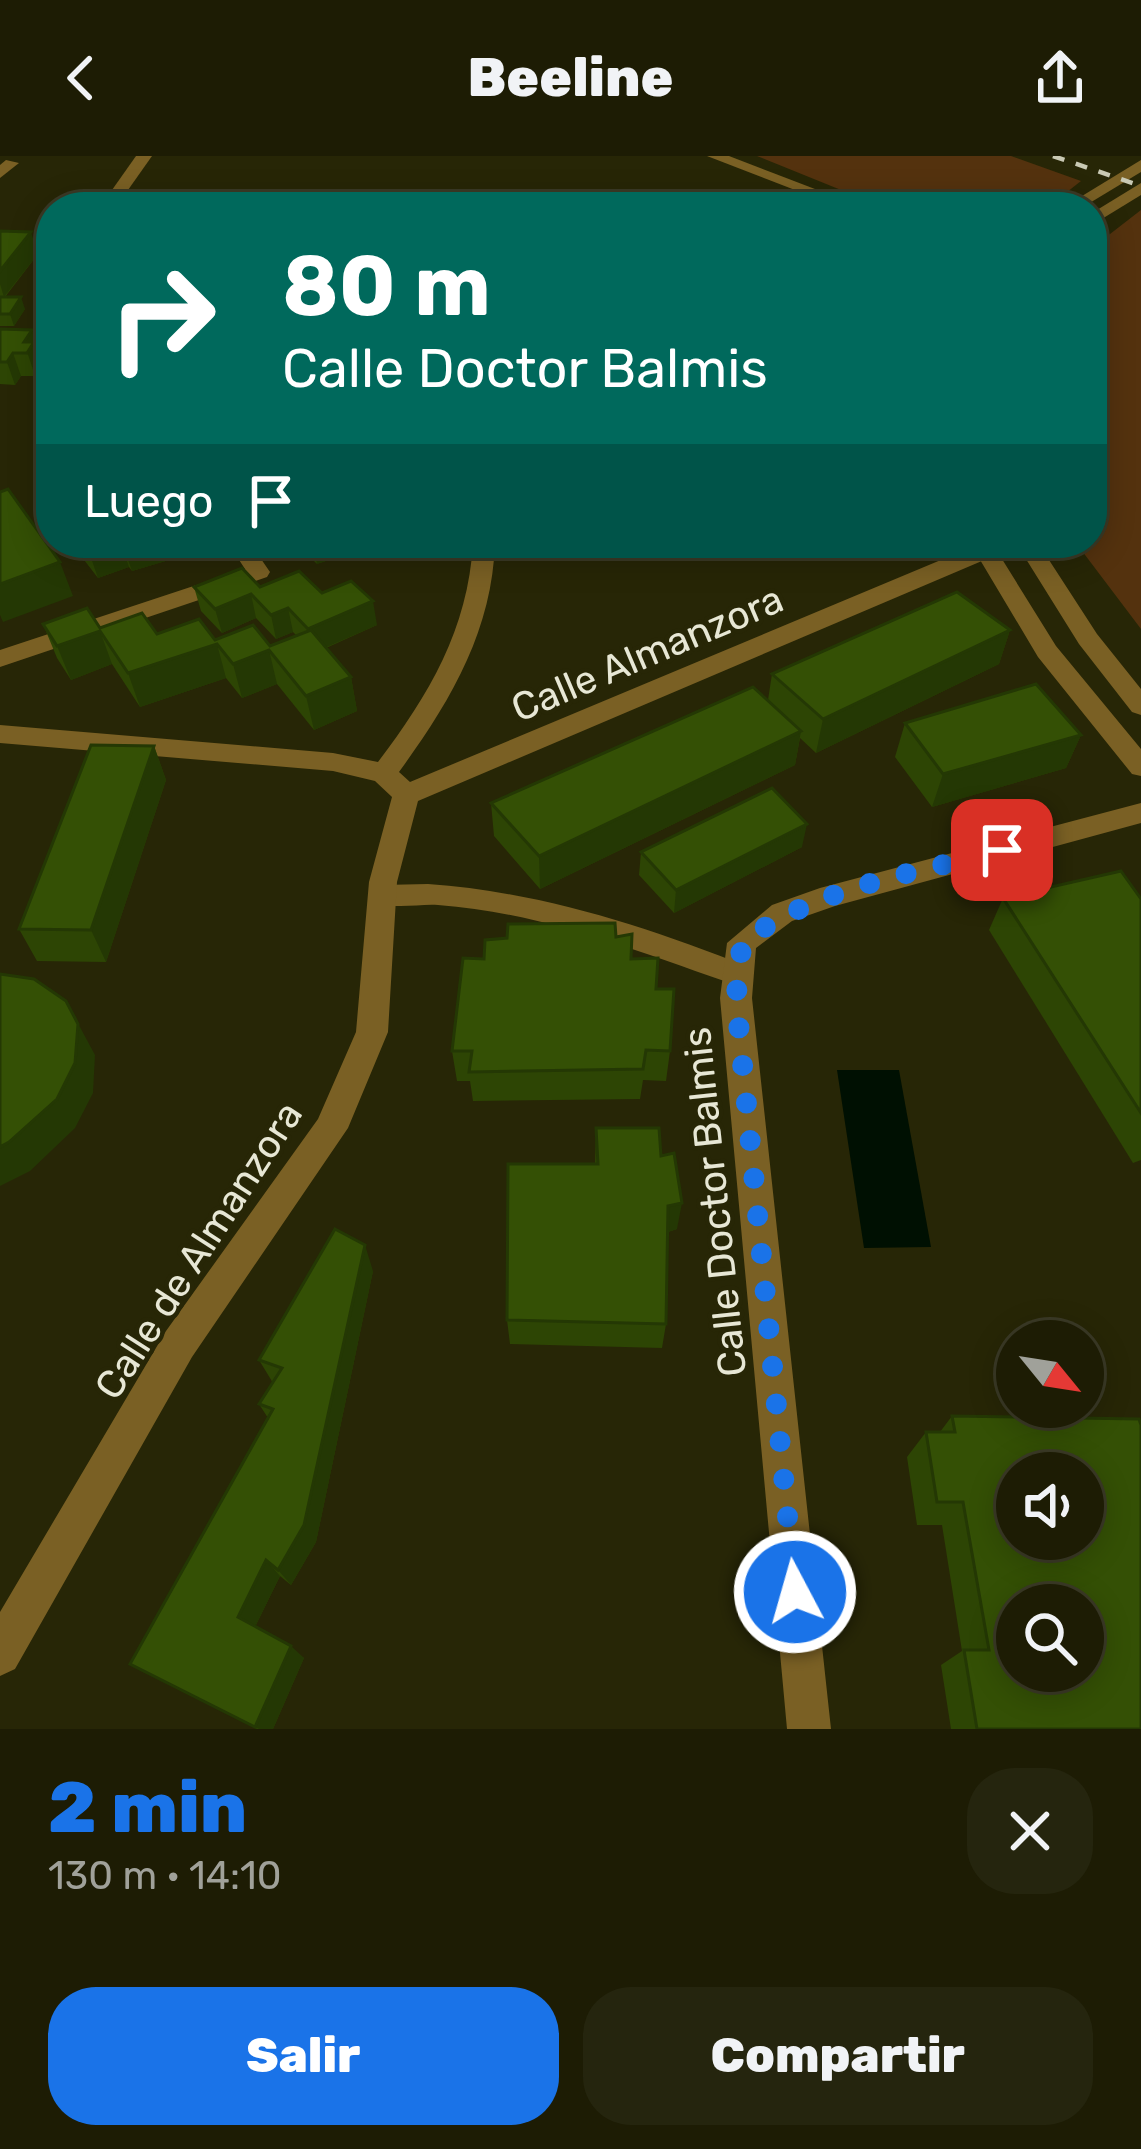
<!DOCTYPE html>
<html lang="es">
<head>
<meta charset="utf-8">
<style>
  body { margin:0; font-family:Rubik,sans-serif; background:#25250e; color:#f1f3f6; height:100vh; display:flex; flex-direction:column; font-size:45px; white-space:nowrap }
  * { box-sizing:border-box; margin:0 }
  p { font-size:39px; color:#a0a19a }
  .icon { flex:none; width:66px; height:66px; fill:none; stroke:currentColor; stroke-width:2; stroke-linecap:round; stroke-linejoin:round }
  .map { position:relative; height:1573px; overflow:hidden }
  .panel { display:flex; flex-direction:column; background:#1d1c04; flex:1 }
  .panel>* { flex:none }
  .hud { position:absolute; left:36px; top:36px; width:1071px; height:366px; border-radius:48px; box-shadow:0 6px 30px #0003,0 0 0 3px #3b3a26; background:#00695c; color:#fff; overflow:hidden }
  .needle { width:78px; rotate:120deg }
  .fabs { position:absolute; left:996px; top:1164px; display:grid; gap:24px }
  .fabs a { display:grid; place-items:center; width:108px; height:108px; border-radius:50%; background:#1d1c04; box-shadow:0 6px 30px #0003,0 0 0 3px #3b3a26; font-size:60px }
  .pin { position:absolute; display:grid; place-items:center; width:102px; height:102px; color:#fff; margin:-51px; border-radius:24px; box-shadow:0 6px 18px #0006 }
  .me { position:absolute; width:132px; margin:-66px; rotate:354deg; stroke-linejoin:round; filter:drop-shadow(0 0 9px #0008) }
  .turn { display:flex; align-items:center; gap:42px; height:252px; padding:0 48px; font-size:54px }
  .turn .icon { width:156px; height:156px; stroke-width:2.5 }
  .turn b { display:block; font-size:84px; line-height:102px }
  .then { display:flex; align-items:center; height:114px; padding:0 48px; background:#0003; gap:24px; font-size:45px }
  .round { display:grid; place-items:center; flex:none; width:126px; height:126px; border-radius:48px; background:#25250e }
  .headline { display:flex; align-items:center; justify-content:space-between; height:204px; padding:0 48px }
  h1 { font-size:72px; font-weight:800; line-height:90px; color:#1a73e8 }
  .primary-button { display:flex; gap:24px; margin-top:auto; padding:24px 48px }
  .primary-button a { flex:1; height:138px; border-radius:48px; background:#1a73e8; color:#fff; font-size:48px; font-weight:800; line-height:138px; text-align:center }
  .primary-button a+a { background:#25250e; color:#f1f3f6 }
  header { display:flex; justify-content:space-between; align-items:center; height:156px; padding:0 48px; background:#1d1c04; font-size:54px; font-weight:800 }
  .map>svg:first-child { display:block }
</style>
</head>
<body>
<header><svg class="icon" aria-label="back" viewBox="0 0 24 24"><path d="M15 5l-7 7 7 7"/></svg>Beeline<svg class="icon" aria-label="share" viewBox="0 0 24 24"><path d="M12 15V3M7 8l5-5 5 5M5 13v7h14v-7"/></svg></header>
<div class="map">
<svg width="1141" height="1573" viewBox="0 0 1141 1573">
  <rect width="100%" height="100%" fill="#272606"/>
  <g fill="#54320e">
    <polygon points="757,0 1011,0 1081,25 1048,51 883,51"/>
    <polygon points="1141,54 1141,473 1076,387 1092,387 1092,92"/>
  </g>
  <polygon fill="#001002" points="837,914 899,914 931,1091 864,1092"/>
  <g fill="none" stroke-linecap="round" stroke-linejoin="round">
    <path fill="#7a6024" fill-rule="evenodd" d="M428,728C541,736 644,770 749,811L753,819L749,827L739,830C638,796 546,757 438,749C418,747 381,757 369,739L382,729Z"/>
    <g fill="#7a6024" fill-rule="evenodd">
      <polygon points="136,0 152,0 116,51 100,51"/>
      <polygon points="707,0 729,0 862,51 839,51"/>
      <polygon points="6,4 19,7 0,22 0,9"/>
      <polygon points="0,80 51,84 51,94 0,90"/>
      <polygon points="228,387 250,387 270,416 267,421 0,511 0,494 245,413"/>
      <path d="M473,387H495C492,476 450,546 399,616L410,626L948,401L985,392L996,399L418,645L397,726L388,876L348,972L192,1201L15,1513L0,1520V1456L166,1175L318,963L356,876L369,726L392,641L375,625L333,615L0,587V569L333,597L378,606C429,539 468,473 473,387Z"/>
      <polygon points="1141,647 1141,667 835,750 792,765 756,792 752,842 831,1573 787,1573 720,842 727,787 772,749 820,732"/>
    </g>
    <g fill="#7a6024" fill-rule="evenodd">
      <polygon points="1141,4 1141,16 1083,51 1064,51"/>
      <polygon points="1141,27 1141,39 1092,69 1092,57"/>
      <polygon points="970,387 992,387 1056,490 1141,593 1141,620 1132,618 1038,501"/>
      <polygon points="1016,387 1038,387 1097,478 1141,533 1141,559 1132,556 1079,488"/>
    </g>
    <polyline stroke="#c9c9b4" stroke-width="4.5" stroke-dasharray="12 12" stroke-linecap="butt" points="1053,0 1141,30"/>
  </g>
  <g fill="#2d4504">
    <polygon points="0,75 38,98 5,141 25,153 14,170 0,170"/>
    <polygon points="0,173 32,174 42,209 35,220 21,220 15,229 0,228"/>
    <polygon points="51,231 51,262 45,244"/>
    <polygon points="71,387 194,387 196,396 132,415 129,411 98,422"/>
    <polygon points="296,387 364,387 364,392 317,408"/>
    <polygon points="194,431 260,431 322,437 377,469 326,492 351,521 357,555 314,574 277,528 242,542 226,522 140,551 112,508 71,524 57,502 43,468 100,472 270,490 297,480 293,476 276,483 256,462 222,477 201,455"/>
    <polygon points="1010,474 999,508 816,597 800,582 795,609 540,733 494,680 491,647 768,544 772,518"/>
    <polygon points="905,567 1081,579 1066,612 932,651 895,601"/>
    <polygon points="154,590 166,624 106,806 37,805 19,773"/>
    <polygon points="802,691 674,757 639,719 641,696"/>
    <polygon points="1003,742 1141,743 1141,1004 1133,1007 989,774"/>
    <polygon points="616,781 656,833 670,895 666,925 643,924 640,943 473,945 470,925 457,925 452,895 484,803"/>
    <polygon points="596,972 661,1000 677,1073 668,1076 666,1168 662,1192 510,1188 507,1164 595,1008"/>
    <polygon points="373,1115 316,1386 291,1429 280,1420 255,1471 304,1502 273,1573 257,1573 130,1508 268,1262 259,1248 273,1227 259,1204"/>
    <polygon points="952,1260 1141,1573 951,1573 941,1509 962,1495 942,1369 917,1369 907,1301 926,1276 940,1276"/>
  </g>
  <g fill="#243804">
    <polygon points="31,76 38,98 4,141 0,128 0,115"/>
    <polygon points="21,141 25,153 14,170 10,158"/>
    <polygon points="32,174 42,209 35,220 24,186"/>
    <polygon points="13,197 21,220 15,229 7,206"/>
    <polygon points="140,387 194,387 196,396 132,415 124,392"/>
    <polygon points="313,387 364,387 364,392 317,408"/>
    <polygon points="121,388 129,411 98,422 90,399"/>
    <polygon points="60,406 73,440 3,466 0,459 0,428"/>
    <polygon points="251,438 256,462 222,477 215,453"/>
    <polygon points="373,445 377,469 313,497 308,473"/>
    <polygon points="288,452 293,476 276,483 271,459"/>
    <polygon points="1010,474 999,508 816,597 823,563"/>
    <polygon points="100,475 112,508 71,524 57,490"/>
    <polygon points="217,488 226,522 140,551 128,517"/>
    <polygon points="269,494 277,528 242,542 233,508"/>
    <polygon points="351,521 357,555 314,574 306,540"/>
    <polygon points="801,575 795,609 540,733 539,700"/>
    <polygon points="1081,579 1066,612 932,651 943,618"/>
    <polygon points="154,590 166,624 106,806 91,774"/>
    <polygon points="807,668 802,691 674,757 676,734"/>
    <polygon points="66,845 95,899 93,937 75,972 30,1015 0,1030 0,991"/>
    <polygon points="682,1047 677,1073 665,1077 668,1050"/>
    <polygon points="365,1089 373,1115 316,1386 291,1429 278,1414"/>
    <polygon points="266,1404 280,1420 253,1475 238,1461"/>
    <polygon points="291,1490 304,1502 273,1573 259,1573 255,1571"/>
  </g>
  <g fill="#345005" stroke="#243804" stroke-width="3" fill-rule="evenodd">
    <polygon points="0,75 31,76 0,115"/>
    <polygon points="0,141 21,141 10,158 0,158"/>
    <polygon points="0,173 32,174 24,186 34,186 27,197 13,197 7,206 0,206"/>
    <polygon points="8,333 60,406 0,428 0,336"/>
    <polygon points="81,387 140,387 124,392 121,388 90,399"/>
    <polygon points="242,412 260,431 299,415 322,437 351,425 373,445 308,473 288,452 271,459 251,438 215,453 194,431"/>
    <polygon points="957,436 1010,474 823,563 772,518"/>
    <polygon points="87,452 100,472 142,457 157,478 199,463 215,484 253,469 270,490 311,474 351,521 306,540 269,494 233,508 217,488 128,517 100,475 57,490 43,468"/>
    <polygon points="1036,528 1081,579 943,618 905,567"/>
    <polygon points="753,531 801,575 539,700 491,647"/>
    <polygon points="91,589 154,590 91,774 19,773"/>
    <polygon points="772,632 807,668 676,734 641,696"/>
    <polygon points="1121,715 1141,743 1141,957 1003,742"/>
    <polygon points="615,767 616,781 632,778 631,803 658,802 656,833 674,833 670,895 646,894 643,913 469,916 472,895 452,895 463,802 484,803 485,784 507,782 508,768"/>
    <polygon points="0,818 34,823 66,845 78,868 75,907 57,943 9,986 0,991"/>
    <polygon points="596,972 659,972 661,1000 674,997 682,1047 668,1050 666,1168 507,1164 508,1008 598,1008"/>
    <polygon points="335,1073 365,1089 304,1369 278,1414 266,1404 238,1461 291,1490 255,1571 130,1508 273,1253 259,1248 282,1212 259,1204"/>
    <path d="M952,1260L1139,1263L1141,1269V1573H977L964,1494H989L963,1346H937L926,1276H955ZM1017,1317H1083V1383H1017ZM1017,1449H1083V1515H1017Z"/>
  </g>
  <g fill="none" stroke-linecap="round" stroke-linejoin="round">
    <path stroke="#1a73e8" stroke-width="21" stroke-dasharray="0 37.8" d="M795,1436L736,842L742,787C816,731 913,718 1002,694"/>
  </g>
  <g text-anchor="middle" stroke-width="9" stroke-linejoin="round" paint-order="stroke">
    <g font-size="39" fill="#e7e7d5" stroke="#272606">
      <text transform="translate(647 497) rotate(-23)" y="14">Calle Almanzora</text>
      <text transform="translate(714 1046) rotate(-96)" y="14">Calle Doctor Balmis</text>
      <text transform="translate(198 1094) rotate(-57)" y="14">Calle de Almanzora</text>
    </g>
  </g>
</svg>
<div class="fabs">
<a><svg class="needle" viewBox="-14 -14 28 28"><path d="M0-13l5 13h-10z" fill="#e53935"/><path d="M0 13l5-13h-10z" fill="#a0a19a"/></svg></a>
<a><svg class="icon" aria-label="sound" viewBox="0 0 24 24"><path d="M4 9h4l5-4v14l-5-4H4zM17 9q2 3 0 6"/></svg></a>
<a><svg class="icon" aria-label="search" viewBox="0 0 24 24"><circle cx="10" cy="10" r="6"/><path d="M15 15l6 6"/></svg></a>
</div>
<div class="pin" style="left:1002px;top:694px;background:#d93025"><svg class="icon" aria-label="arrive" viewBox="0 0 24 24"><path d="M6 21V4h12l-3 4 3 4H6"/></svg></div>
<svg class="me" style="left:795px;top:1436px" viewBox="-20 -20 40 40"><circle r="17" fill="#1a73e8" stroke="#fff" stroke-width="3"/><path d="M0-11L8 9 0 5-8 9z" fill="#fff"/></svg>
<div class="hud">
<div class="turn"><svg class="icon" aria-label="right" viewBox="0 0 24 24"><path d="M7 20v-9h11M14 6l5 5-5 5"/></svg><div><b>80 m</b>Calle Doctor Balmis</div></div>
<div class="then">Luego<svg class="icon" aria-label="arrive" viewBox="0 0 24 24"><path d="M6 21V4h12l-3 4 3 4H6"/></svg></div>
</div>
</div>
<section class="panel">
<div class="headline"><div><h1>2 min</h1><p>130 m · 14:10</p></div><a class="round"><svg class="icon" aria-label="close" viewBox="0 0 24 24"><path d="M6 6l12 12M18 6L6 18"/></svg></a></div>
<div class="primary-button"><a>Salir</a><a>Compartir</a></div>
</section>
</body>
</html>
